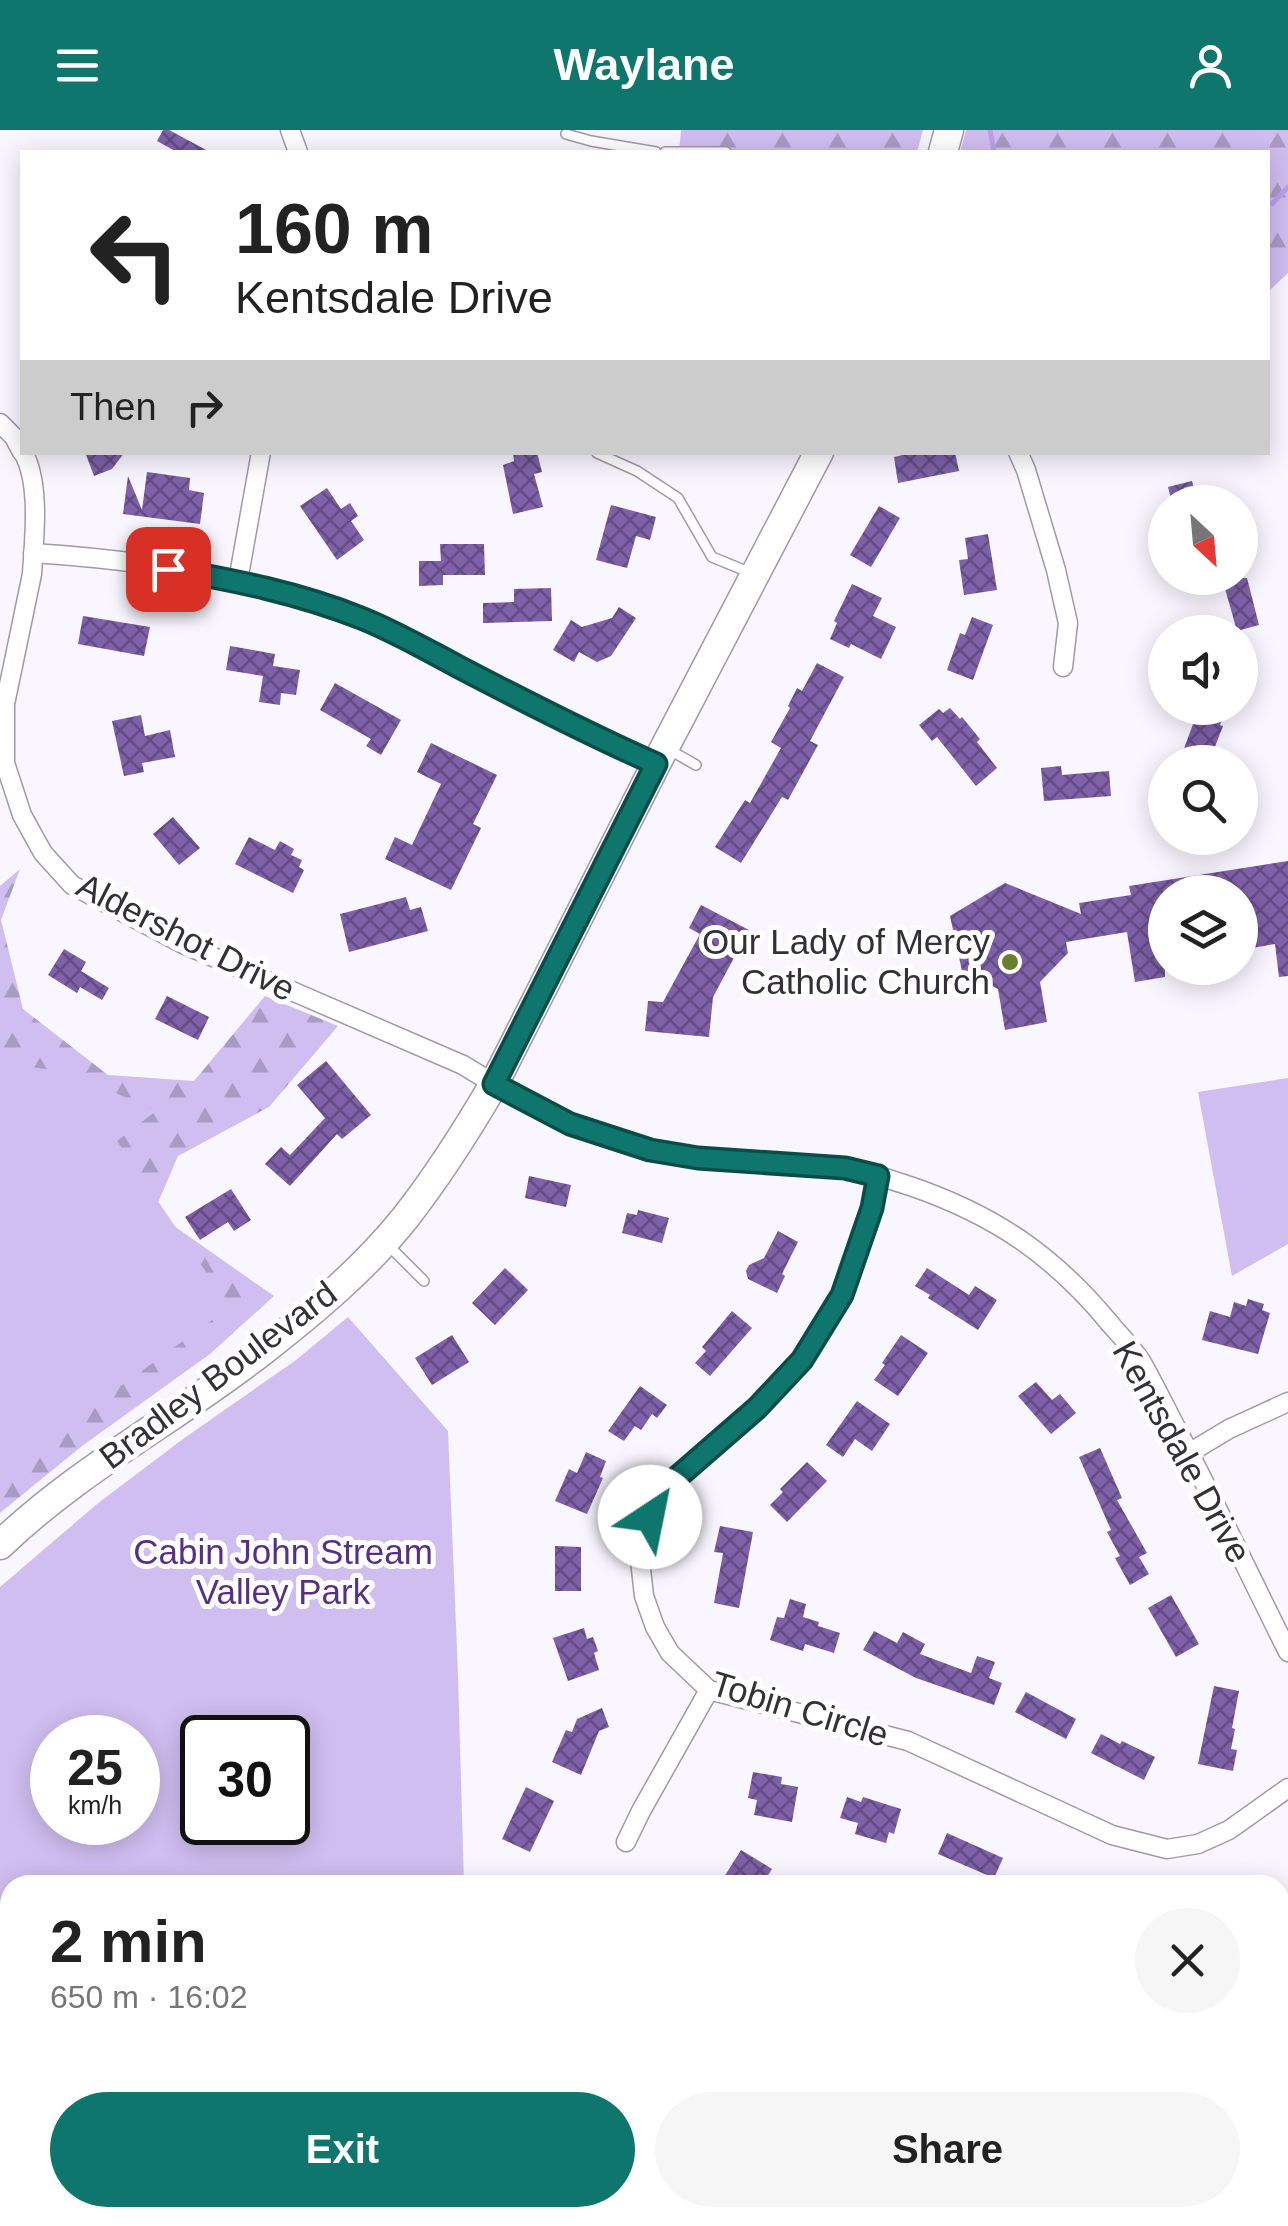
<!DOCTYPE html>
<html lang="en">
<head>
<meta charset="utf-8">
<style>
  body { margin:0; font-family:Helvetica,sans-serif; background:#f6f6f6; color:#222; height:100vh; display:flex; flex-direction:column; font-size:38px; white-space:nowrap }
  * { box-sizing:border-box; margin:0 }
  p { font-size:32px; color:#767676 }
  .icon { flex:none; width:55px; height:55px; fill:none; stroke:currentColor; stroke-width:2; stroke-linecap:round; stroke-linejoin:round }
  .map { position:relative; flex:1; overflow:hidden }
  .drawer { position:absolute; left:0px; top:1745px; width:1290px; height:352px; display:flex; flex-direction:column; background:#fff; border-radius:30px 30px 0 0; box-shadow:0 5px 25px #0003 }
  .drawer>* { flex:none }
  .hud { position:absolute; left:20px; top:20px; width:1250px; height:305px; border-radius:0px; box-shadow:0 5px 25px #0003; background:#fff; color:#222; overflow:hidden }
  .needle { width:65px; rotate:154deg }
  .tools { position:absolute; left:1148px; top:355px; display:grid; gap:20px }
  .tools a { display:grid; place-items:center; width:110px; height:110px; border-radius:50%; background:#fff; box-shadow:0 5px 25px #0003; font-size:50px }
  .speed { position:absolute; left:30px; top:1585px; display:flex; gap:20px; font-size:50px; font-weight:700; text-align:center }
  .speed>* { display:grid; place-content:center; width:130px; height:130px; border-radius:50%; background:#fff; box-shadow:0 5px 25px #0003; line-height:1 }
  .speed small { font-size:25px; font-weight:400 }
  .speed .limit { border:5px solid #111; border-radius:15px; background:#fff; color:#111 }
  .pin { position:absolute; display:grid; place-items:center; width:85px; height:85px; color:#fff; margin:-42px; border-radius:20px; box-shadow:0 5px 15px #0006 }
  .me { position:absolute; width:110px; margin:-55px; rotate:34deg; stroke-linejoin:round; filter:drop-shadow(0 0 8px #0008) }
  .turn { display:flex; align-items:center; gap:35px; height:210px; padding:0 50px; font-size:45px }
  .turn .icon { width:130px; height:130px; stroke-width:2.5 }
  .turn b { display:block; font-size:70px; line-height:85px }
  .then { display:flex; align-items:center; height:95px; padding:0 50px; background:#0003; gap:20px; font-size:38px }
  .round { display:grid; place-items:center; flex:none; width:105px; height:105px; border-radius:52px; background:#f6f6f6 }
  .headline { display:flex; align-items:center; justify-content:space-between; height:170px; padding:0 50px }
  h1 { font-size:60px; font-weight:700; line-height:75px }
  .action { display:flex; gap:20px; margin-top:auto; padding:20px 50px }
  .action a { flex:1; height:115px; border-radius:60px; background:#0f766e; color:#fff; font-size:40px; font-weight:700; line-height:115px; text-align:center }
  .action a+a { background:#f6f6f6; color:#222 }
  header { display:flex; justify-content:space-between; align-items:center; height:130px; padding:0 50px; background:#0f766e; color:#fff; font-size:45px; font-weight:700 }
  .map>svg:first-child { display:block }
</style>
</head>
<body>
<header><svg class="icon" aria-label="menu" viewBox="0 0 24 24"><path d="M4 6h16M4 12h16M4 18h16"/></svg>Waylane<svg class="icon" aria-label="person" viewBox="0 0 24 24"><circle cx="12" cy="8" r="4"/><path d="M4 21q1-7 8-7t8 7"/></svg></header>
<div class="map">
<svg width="1288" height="2096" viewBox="0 0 1288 2096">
  <defs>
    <pattern id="forest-firs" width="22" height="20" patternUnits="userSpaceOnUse" patternTransform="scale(2.5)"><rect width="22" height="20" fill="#d1bef1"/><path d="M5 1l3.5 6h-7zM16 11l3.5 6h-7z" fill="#aa9bc4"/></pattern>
    <pattern id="building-cross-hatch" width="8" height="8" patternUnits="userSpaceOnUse" patternTransform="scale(2.5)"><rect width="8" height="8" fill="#7f61a9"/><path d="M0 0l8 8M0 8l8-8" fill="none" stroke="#634c83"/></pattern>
  </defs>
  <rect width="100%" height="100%" fill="#f9f6ff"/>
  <g fill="url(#forest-firs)">
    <polygon points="681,0 923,0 917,22 679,22"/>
    <polygon points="966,0 1288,0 1288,143 1268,162 1268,22 960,22"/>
    <polygon points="20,739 1,790 23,879 108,945 194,951 265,866 338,896 269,977 178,1026 154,1082 274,1166 210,1224 82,1316 0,1383 0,756"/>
  </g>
  <g fill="#d1bef1" fill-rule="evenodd">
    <polygon points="0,933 69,942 156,981 117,1011 230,1177 107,1266 0,1354"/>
    <polygon points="1288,948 1288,1114 1232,1146 1198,962"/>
    <path d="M348,1187L448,1301L458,1544L464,1755H10V2088H1280V1970L1288,1985V2096H0V1457L97,1374L183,1309L296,1230ZM52,1608H138V1692H52ZM202,1608H288V1692H202Z"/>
  </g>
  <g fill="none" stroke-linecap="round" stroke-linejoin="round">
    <g stroke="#bea0ed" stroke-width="5">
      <polyline points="990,0 994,22"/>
      <polyline points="1268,72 1272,74 1288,57"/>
      <polyline points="1280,2045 1288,2044"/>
      <polyline points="1063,2096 1075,2088"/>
      <polyline points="1147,2096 1174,2088"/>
    </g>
  </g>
  <g fill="url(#building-cross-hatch)">
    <polygon points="163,0 169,0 210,22 177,22 157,11"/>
    <polygon points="85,322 125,322 112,339 94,346"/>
    <polygon points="513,322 537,322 542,342 534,344 543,377 513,384 503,335 514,331"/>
    <polygon points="915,322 955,322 959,341 898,353 894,327"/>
    <polygon points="147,342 190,348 189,360 204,363 200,394 123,384 128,346 142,380"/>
    <polygon points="1192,351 1197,372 1172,372 1168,357"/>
    <polygon points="327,358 341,379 350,373 358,386 351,391 364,410 337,430 300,376"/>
    <polygon points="611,375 656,387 650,410 636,406 627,438 596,430"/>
    <polygon points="879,376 900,388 871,437 850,425"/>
    <polygon points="988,404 997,460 964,465 959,430 968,429 965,408"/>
    <polygon points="440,414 484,414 485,445 443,445 443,455 419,456 419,431 441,431"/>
    <polygon points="1222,448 1247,448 1259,495 1237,501"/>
    <polygon points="852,454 882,468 873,486 896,497 881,529 851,514 849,518 830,509 837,493 834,491"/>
    <polygon points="551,458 552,491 483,493 483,473 514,472 514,459"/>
    <polygon points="619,477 636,488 611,526 597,532 579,522 574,532 553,520 571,490 582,497 612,488"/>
    <polygon points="83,486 150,497 144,526 78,514"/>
    <polygon points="972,487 993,495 973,550 947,540 960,503 965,505"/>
    <polygon points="230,516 275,524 273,536 300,540 296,565 281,563 280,575 259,572 263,546 226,540"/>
    <polygon points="817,533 844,547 810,611 818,615 788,670 782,667 741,733 715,717 745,670 750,673 781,618 771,612 790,578 788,576 797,558 802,561"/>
    <polygon points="335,553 401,590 381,625 366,616 371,609 320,580"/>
    <polygon points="950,578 960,589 962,587 980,609 977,612 997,638 976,656 937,607 932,611 919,595 939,579 943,583"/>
    <polygon points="1203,578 1224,584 1220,595 1223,596 1209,632 1179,632 1196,586 1199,587"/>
    <polygon points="141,585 145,606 170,600 175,627 142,633 144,642 124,646 112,591"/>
    <polygon points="431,613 497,645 473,694 481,698 451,760 385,729 395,707 412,715 441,654 417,642"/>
    <polygon points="1061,636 1062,645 1109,641 1111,666 1044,671 1041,638"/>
    <polygon points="173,687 200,718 179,735 153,704"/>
    <polygon points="249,707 275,720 280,711 294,719 291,725 302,730 299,737 304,740 293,763 235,734"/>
    <polygon points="1288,731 1288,846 1279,847 1275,814 1240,820 1240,762 1165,762 1165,847 1135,852 1127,802 1066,812 1068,823 1040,852 1047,892 1005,900 998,859 962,841 950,786 1005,753 1081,784 1079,773 1131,765 1129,756"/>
    <polygon points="406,767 410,780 421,777 428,801 349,822 340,784"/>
    <polygon points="701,775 749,800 713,867 709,907 645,901 648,871 663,872 700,804 689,798"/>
    <polygon points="64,819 86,832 81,841 109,858 102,870 80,857 77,863 48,845"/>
    <polygon points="167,866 209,887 198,910 155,889"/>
    <polygon points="326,931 371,985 342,1009 337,1004 290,1056 265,1034 281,1017 290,1025 325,988 297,955"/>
    <polygon points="529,1046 571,1055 566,1077 525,1068"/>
    <polygon points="231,1059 251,1090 234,1101 228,1092 200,1110 185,1087"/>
    <polygon points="638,1080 669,1088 662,1113 622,1103 627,1083 637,1085"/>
    <polygon points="778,1101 798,1112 782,1144 785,1146 777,1163 748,1149 746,1141 749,1135 764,1128"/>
    <polygon points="505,1138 528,1160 495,1195 472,1173"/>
    <polygon points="927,1138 969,1165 975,1156 997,1170 978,1200 928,1168 930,1165 915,1156"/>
    <polygon points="1248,1169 1264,1174 1262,1180 1270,1183 1258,1224 1202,1210 1210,1181 1230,1187 1234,1172 1246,1176"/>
    <polygon points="732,1181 752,1198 710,1246 695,1233 706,1221 702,1217"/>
    <polygon points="452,1205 469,1232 432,1255 415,1228"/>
    <polygon points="901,1205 928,1223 898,1266 874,1250 885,1235 882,1233"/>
    <polygon points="1036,1252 1052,1270 1060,1264 1076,1283 1051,1304 1018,1266"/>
    <polygon points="640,1256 667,1275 657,1288 652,1284 641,1300 635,1296 624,1311 608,1301"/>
    <polygon points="857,1271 890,1294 872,1321 855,1309 843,1327 826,1315"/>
    <polygon points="1100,1318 1122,1368 1117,1370 1147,1423 1139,1427 1149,1444 1130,1455 1115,1428 1120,1426 1107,1402 1111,1400 1079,1327"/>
    <polygon points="586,1322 606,1331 600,1347 603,1348 587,1384 555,1371 569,1339 577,1343"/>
    <polygon points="807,1332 827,1351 787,1392 770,1375 783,1362 780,1359"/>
    <polygon points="720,1396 753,1402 739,1478 714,1473 723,1423 714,1422"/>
    <polygon points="555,1416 581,1417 581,1461 555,1461"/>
    <polygon points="1171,1465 1199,1514 1176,1527 1148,1478"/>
    <polygon points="790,1469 806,1474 803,1487 819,1492 818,1496 840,1503 834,1523 805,1514 803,1521 770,1510 777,1487 784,1488"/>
    <polygon points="584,1498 587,1509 593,1507 598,1521 594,1523 599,1540 568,1551 553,1508"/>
    <polygon points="874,1501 897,1513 903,1502 925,1514 920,1524 971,1543 977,1526 995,1532 989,1548 1002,1553 994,1575 916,1548 863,1520"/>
    <polygon points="1214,1556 1239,1561 1232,1598 1235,1599 1231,1619 1237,1620 1233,1641 1198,1634"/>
    <polygon points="1026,1562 1076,1589 1066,1609 1015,1582"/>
    <polygon points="602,1578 609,1597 599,1601 581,1645 552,1632 566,1600 572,1602 577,1589"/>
    <polygon points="1101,1604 1120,1614 1122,1611 1155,1627 1144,1650 1091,1623"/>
    <polygon points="753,1642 782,1647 781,1654 798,1657 792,1692 754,1685 757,1670 748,1668"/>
    <polygon points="526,1657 554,1671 530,1722 502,1709"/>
    <polygon points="847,1667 861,1672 863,1667 901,1679 894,1704 889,1702 886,1713 855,1704 858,1693 840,1688"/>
    <polygon points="947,1703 1003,1728 994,1748 938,1724"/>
    <polygon points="741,1720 772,1739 762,1755 719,1755"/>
  </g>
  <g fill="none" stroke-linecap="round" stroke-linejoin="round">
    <g stroke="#a099ac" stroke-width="12">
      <g id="lane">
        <polyline points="566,4 591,11 656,22"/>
        <polyline points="665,22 726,22"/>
        <polyline points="597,323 637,341 678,368 712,427 751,443"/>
        <polyline points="668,619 696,635"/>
        <polyline points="387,1114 424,1151"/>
      </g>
    </g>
    <g stroke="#a099ac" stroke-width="21">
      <g id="street">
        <polyline points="290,0 298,22"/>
        <polyline points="0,293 14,307 22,322"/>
        <path d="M23,322C41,354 34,409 32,444L5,574V633L22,685L43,723L72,755L181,813L463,935C535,980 614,1019 700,1028C748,1033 796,1032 844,1038C866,1041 888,1049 910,1056C995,1085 1055,1126 1112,1196C1122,1207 1133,1219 1141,1231C1155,1255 1167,1281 1180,1305C1217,1376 1252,1450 1288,1522"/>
        <polyline points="1018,322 1026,340 1056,440 1068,493 1063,537"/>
        <path d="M33,423C142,430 260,447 362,488C392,500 421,517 450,532C518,567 585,604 656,634"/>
        <polyline points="238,451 261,322"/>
        <polyline points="878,1046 872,1078 843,1165 802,1230 757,1278 658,1364 642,1410 640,1430 644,1466 655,1497 670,1523 709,1560 908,1611 1112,1705 1167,1719 1198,1714 1229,1700 1288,1658"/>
        <polyline points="1189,1323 1229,1299 1288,1272"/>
        <polyline points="626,1712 641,1681 709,1560"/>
      </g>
    </g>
    <g stroke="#a099ac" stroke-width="31">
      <g id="secondary">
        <polyline points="943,22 949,0"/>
        <path d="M0,1415C80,1338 179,1287 265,1219C315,1180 365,1138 405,1088C438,1046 467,1000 494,954L656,634L819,322"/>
      </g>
    </g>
    <use href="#lane" stroke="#fff" stroke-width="9"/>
    <use href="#street" stroke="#fff" stroke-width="18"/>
    <use href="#secondary" stroke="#fff" stroke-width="28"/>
  </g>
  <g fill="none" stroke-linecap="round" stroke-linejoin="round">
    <g stroke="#0a4d48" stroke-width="25">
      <path id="route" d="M168,439C234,450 298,463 361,488C394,501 425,519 457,536C522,570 588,604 656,634L494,954L570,994L650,1020L698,1028L845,1038L878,1046L872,1078L842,1165L802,1230L757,1278L658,1364L650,1387"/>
    </g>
    <use href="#route" stroke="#0f766e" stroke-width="18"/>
  </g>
  <circle fill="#6b7e2f" stroke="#fff" stroke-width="4" cx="1010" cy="832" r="10"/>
  <g text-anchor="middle" stroke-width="10" stroke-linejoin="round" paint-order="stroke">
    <g font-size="35" fill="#333038" stroke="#fff">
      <text transform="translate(186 807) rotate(27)" y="12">Aldershot Drive</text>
      <text transform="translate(218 1245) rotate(-37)" y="12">Bradley Boulevard</text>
      <text transform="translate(1182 1322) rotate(61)" y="12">Kentsdale Drive</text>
      <text transform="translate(800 1579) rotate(17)" y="12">Tobin Circle</text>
    </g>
    <g font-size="35" fill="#333038" stroke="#fff" text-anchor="end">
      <text x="990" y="824">Our Lady of Mercy<tspan x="990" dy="40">Catholic Church</tspan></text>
    </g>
    <g font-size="35" fill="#582f87" stroke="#fff">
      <text x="283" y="1434">Cabin John Stream<tspan x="283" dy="40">Valley Park</tspan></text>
    </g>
  </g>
</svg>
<div class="tools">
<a><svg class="needle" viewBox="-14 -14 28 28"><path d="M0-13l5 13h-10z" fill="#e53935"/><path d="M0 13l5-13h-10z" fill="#767676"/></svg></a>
<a><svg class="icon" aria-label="sound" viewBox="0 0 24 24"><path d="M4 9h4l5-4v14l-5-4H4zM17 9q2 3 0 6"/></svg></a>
<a><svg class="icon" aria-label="search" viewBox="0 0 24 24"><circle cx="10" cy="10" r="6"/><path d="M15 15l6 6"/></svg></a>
<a><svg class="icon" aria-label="layers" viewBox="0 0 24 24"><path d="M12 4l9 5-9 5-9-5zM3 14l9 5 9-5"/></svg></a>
</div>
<div class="speed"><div>25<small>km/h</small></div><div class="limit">30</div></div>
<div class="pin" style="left:168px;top:439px;background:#d93025"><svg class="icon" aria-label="arrive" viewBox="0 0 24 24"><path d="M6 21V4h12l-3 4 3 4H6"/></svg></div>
<svg class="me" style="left:650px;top:1387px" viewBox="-20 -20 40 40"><circle r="19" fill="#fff"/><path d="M0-13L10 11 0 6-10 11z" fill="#0f766e"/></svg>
<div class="hud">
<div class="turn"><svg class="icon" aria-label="left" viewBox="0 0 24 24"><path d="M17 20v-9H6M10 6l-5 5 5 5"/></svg><div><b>160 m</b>Kentsdale Drive</div></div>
<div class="then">Then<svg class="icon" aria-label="right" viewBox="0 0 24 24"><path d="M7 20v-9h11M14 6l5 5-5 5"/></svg></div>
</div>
<section class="drawer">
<div class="headline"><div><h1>2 min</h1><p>650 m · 16:02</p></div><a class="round"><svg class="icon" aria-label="close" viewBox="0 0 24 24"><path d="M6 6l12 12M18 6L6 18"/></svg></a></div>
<div class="action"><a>Exit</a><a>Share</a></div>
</section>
</div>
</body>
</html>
